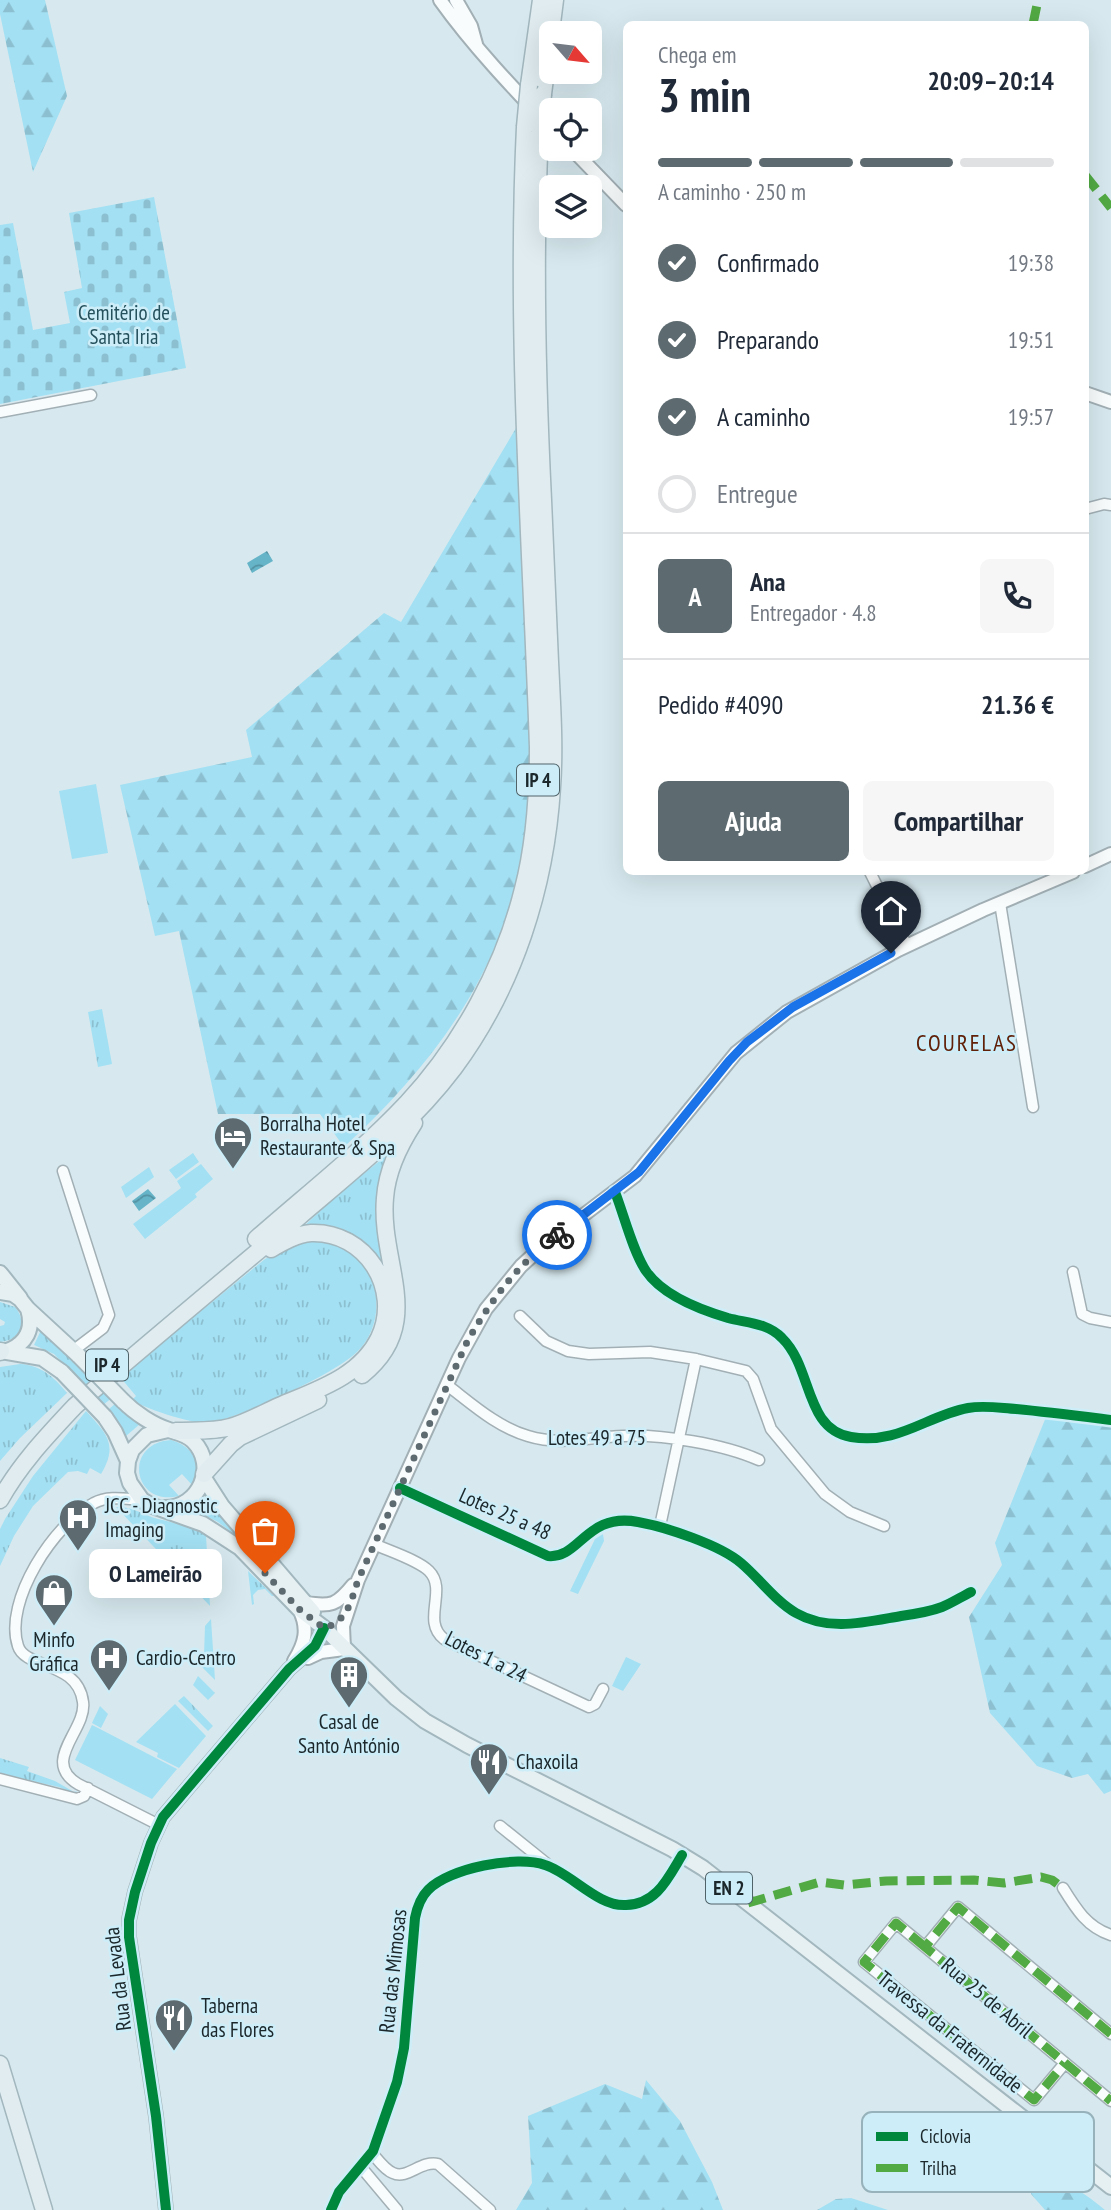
<!DOCTYPE html>
<html lang="pt">
<meta charset="utf-8">
<style>
:root{--surface:#fff;--page:#f6f6f7;--text:#1f2937;--muted:#747a83;--line:#e0e1e3;--accent:#5d6b70}
body{margin:0;font-family:"PT Sans Narrow",sans-serif;background:var(--page);color:var(--text);height:100vh;display:flex;flex-direction:column;font-size:26px;white-space:nowrap}
*{box-sizing:border-box;margin:0}
p{font-size:23px;color:var(--muted)}
.icon{flex:none;width:38px;height:38px;fill:none;stroke:currentColor;stroke-width:2;stroke-linecap:round;stroke-linejoin:round}
.map{position:relative;flex:1;overflow:hidden}
.drawer{position:absolute;left:623px;top:21px;width:466px;height:854px;display:flex;flex-direction:column;background:var(--surface);border-radius:10px;box-shadow:0 7px 28px #0002}
.drawer>*{flex:none}
.needle{width:46px;rotate:118deg}
.fabs{position:absolute;left:539px;top:21px;display:grid;gap:14px}
.fabs a{display:grid;place-items:center;width:63px;height:63px;border-radius:10px;background:var(--surface);box-shadow:0 7px 28px #0002;font-size:35px}
.pin{position:absolute;display:grid;place-items:center;width:60px;height:60px;color:#fff;margin:-72px -30px;border-radius:50% 50% 50% 0;rotate:-45deg;box-shadow:0 0 7px #0007}
.pin .icon{rotate:45deg}
.courier{position:absolute;display:grid;place-items:center;width:70px;height:70px;margin:-35px;border:5px solid #1a73e8;border-radius:50%;background:#fff;color:#222;box-shadow:0 2px 9px #0007}
.bubble{position:absolute;height:49px;border-radius:10px;background:var(--surface);box-shadow:0 7px 28px #0002;font-size:23px;font-weight:700;line-height:49px;text-align:center}
.overview em{font-style:normal;font-weight:700}
.overview div{display:flex;flex-direction:column-reverse}
.overview{display:flex;align-items:center;justify-content:space-between;height:119px;padding:0 35px}
h1{font-size:46px;font-weight:700;line-height:52px}
.bar{display:grid;grid-template-columns:repeat(4,1fr);gap:10px 7px;align-content:center;height:84px;padding:0 35px}
.bar i{height:9px;border-radius:5px;background:var(--line)}
.bar .active{background:var(--accent)}
.bar p{grid-column:span 4}
.line{display:flex;align-items:center;gap:18px;padding:0 35px;border-top:2px solid var(--line)}
.line div{flex:1}
.round{display:grid;place-items:center;flex:none;width:74px;height:74px;border-radius:10px;background:var(--page)}
ol{padding:0 35px;list-style:none}
li{display:flex;align-items:center;gap:21px;height:77px}
li p{margin-inline-start:auto}
li .icon{padding:7px;border-radius:50%;background:var(--accent);color:#fff;stroke-width:4}
li:last-child{color:var(--muted)}
li i{width:38px;height:38px;border:4px solid var(--line);border-radius:50%}
.button{display:flex;gap:14px;margin-top:auto;padding:14px 35px}
.button a{flex:1;height:80px;border-radius:10px;background:var(--accent);color:#fff;font-size:28px;font-weight:700;line-height:80px;text-align:center}
.button a+a{background:var(--page);color:var(--text)}
.map>svg:first-child{display:block}
.grass{fill:url(#grass-tufts)}
.forest{fill:url(#forest-firs)}
.cemetery{fill:url(#cemetery-stones)}
.green{fill:#a3e0f3}
.water{fill:url(#water-waves)}
.lines{fill:none;stroke-linecap:round;stroke-linejoin:round}
.minor-casing{stroke:#a2b0b5;stroke-width:13}
.tertiary-casing{stroke:#a2b0b5;stroke-width:16}
.secondary-casing{stroke:#a2b0b5;stroke-width:16}
.primary-casing{stroke:#a2b7be;stroke-width:18}
.trunk-casing{stroke:#a2b7be;stroke-width:19}
.minor{stroke:#f9fcfd;stroke-width:10}
.tertiary{stroke:#f9fcfd;stroke-width:12}
.secondary{stroke:#f9fcfd;stroke-width:12}
.primary{stroke:#e6f0f3;stroke-width:14}
.trunk{stroke:#e0ecf0;stroke-width:16}
.primary-bridge-casing{stroke:#a2b7be;stroke-width:18;stroke-linecap:butt}
.trunk-bridge-casing{stroke:#a2b7be;stroke-width:19;stroke-linecap:butt}
.primary-bridge{stroke:#e6f0f3;stroke-width:14}
.trunk-bridge{stroke:#e0ecf0;stroke-width:16}
.quiet{stroke:#52aa44;stroke-width:9;stroke-dasharray:18 9;stroke-linecap:butt}
.cycleway-casing{stroke:#cdeef9;stroke-width:15}
.cycleway{stroke:#00873e;stroke-width:10}
.done{stroke:#5d6b70;stroke-width:7;stroke-dasharray:0 12.6}
.route{stroke:#1a73e8;stroke-width:9}
.labels{text-anchor:middle;stroke-width:5;stroke-linejoin:round;paint-order:stroke}
.shield{fill:#cdeef9;stroke:#506369;stroke-width:2}
.shield-label{font-size:19px;font-weight:bold;fill:#1b272b}
.park-label{font-size:21px;fill:#25515d;stroke:#cdeef9}
.poi-label{font-size:21px;fill:#1b272b;stroke:#cdeef9;text-anchor:start}
.street-label{font-size:21px;fill:#1b272b;stroke:#cdeef9}
.neighbourhood-label{font-size:23px;letter-spacing:2px;fill:#612008;stroke:#cdeef9}
.key{fill:#cdeef9;stroke:#98b2bb;stroke-width:2}
.key-label{font-size:19px;fill:#1b272b}
</style>
<div class="map">
<svg width="1111" height="2210" viewBox="0 0 1111 2210">
<defs>
<pattern id="grass-tufts" width="24" height="20" patternUnits="userSpaceOnUse" patternTransform="scale(1.75)"><rect width="24" height="20" fill="#a3e0f3"/><path d="M3 7l-1-3M5 7V3M7 7l1-3M15 17l-1-3M17 17v-4M19 17l1-3" fill="none" stroke="#8cc0d0"/></pattern>
<pattern id="forest-firs" width="22" height="20" patternUnits="userSpaceOnUse" patternTransform="scale(1.75)"><rect width="22" height="20" fill="#a3e0f3"/><path d="M5 1l3.5 6h-7zM16 11l3.5 6h-7z" fill="#8cc0d0"/></pattern>
<pattern id="cemetery-stones" width="16" height="16" patternUnits="userSpaceOnUse" patternTransform="scale(1.75)"><rect width="16" height="16" fill="#a3e0f3"/><path d="M2 7V4a2 2 0 0 1 4 0v3zM10 15v-3a2 2 0 0 1 4 0v3z" fill="#8cc0d0"/></pattern>
<pattern id="water-waves" width="16" height="10" patternUnits="userSpaceOnUse" patternTransform="scale(1.75)"><rect width="16" height="10" fill="#66b4c8"/><path d="M0 5q4-4 8 0t8 0" fill="none" stroke="#5392a3"/></pattern>
</defs>
<rect width="100%" height="100%" fill="#d7e9ef"/>
<path class="grass" d="M102 1009 112 1064 98 1067 88 1012Z
M387 1155 379 1190 387 1270 378 1260 326 1227 304 1226 342 1191Z
M306 1242C313 1242 321 1241 328 1242 378 1253 392 1318 357 1352 336 1373 238 1419 208 1423 195 1425 143 1408 132 1400L136 1396 120 1377 265 1259 285 1248Z
M0 1302 15 1307C28 1322 20 1341 0 1342V1326L4 1325 5 1322 0 1319Z
M42 1328 113 1397 103 1405 54 1354 34 1345Z
M20 1364C41 1365 54 1377 67 1393L20 1438 0 1461V1367Z
M117 1402 140 1424 126 1436 121 1426 108 1410Z
M86 1411C106 1433 119 1444 101 1474L90 1468 87 1474 78 1471 68 1472 33 1506 14 1536 0 1566V1529L5 1519 33 1476Z
M211 1499 240 1537 239 1538 218 1522 199 1512Z
M116 1507C132 1506 143 1515 158 1519 175 1523 190 1527 206 1535L210 1606Z
M248 1571 274 1596H272L265 1589 258 1590 253 1595 254 1604 252 1605Z
M198 1676 215 1693 208 1700 193 1685Z
M184 1696 213 1726 208 1731 178 1701Z
M0 1758 29 1767 27 1771 55 1781 74 1792 77 1791 74 1794 59 1787 0 1774Z"/>
<path class="forest" d="M0 0H45L67 96 33 172 0 14Z
M519 423C522 493 525 564 528 634 532 734 538 836 501 932 468 1018 410 1086 344 1147L320 1114H218L179 931 155 936 120 785 252 757 246 730 384 613 401 622Z
M1046 1417 1111 1424V1791L1104 1794 1088 1774 1072 1778 1037 1766 990 1713 969 1617 1002 1565 995 1543Z
M646 2080 680 2121 712 2182 723 2210H516L532 2183 528 2116 605 2084 642 2099Z
M1043 2175C1068 2182 1086 2194 1105 2210H1045L1031 2194V2183L1036 2176Z
M851 2198 888 2210H817L836 2199Z"/>
<path class="cemetery" d="M154 197 186 368 0 404V225L13 223 33 330 70 323 64 292 82 288 69 213Z"/>
<path class="green" d="M96 784 108 853 72 859 59 791Z
M193 1153 199 1162 176 1179 169 1170Z
M201 1164 213 1179 195 1194 197 1197 145 1239 133 1224 181 1188 177 1181Z
M149 1167 154 1177 126 1198 121 1187Z
M171 1440C194 1447 202 1463 192 1485L182 1474 169 1485 179 1496C132 1507 123 1443 171 1440Z
M603 1534 604 1541 578 1594 570 1591 595 1539Z
M211 1619 215 1680 202 1667 204 1655 205 1626Z
M626 1657 641 1664 623 1691 612 1686Z
M175 1704 206 1736 179 1768 157 1757 158 1753 136 1742Z
M100 1706 108 1714 101 1728 92 1723Z
M92 1725 100 1729 177 1769 152 1799 75 1760Z"/>
<path class="water" d="M267 551 273 561 252 573 247 563Z
M148 1189 156 1198 139 1211 132 1201Z"/>
<g class="lines">
<g class="minor-casing">
<path id="minor" d="M0 412 91 395
M1085 509 1104 504 1111 505
M870 872 907 946
M1000 903 1033 1107
M63 1171 109 1315 103 1328 74 1350
M615 1192C624 1215 633 1252 646 1271 663 1296 701 1310 728 1318 747 1323 768 1323 782 1338 813 1368 804 1429 851 1437 898 1445 926 1416 968 1408 984 1405 1000 1408 1016 1409 1048 1412 1079 1416 1111 1420
M1073 1272 1082 1314 1090 1318 1111 1322
M520 1316 546 1341 568 1351 589 1354 650 1352 696 1359 746 1371 753 1379 771 1429 825 1494 850 1512 884 1526
M447 1385C472 1404 497 1427 528 1436 560 1446 590 1437 623 1436 662 1434 723 1444 759 1460
M400 1488 548 1556C580 1559 586 1512 638 1522 666 1527 720 1545 741 1563 760 1579 775 1601 796 1613 829 1632 866 1622 901 1616 915 1614 929 1612 942 1607 952 1603 961 1597 971 1592
M142 1500C126 1499 108 1495 94 1503 55 1523 3 1601 18 1646 25 1669 78 1661 83 1702 87 1730 40 1761 78 1784L159 1825
M660 1526 696 1359
M374 1544C389 1551 418 1560 429 1571 448 1590 421 1621 444 1639L589 1707 595 1704 603 1689
M0 1779 77 1799 84 1796 88 1788
M500 1826 546 1863
M1063 1888C1076 1909 1087 1927 1111 1935
M925 1947 896 1923 864 1962 1034 2100 1065 2063
M1111 2034 958 1907 925 1947 1111 2101
M372 2153C378 2160 385 2170 393 2173 407 2180 421 2160 438 2164L490 2210
M361 2167 397 2210
M331 2210 339 2192 373 2151 397 2082 404 2048 415 1918C417 1908 420 1898 428 1890 449 1868 517 1855 545 1865 571 1873 598 1907 626 1905 657 1904 668 1878 682 1855"/>
</g>
<g class="tertiary-casing">
<path id="tertiary" d="M440 0C473 46 512 87 551 128
M456 0 471 26 476 44
M572 149 626 205
M1085 393 1111 402
M308 1658 321 1652 344 1649
M294 1661C305 1643 309 1629 299 1609
M166 2210 156 2116 129 1937V1920L135 1892 151 1843 163 1817 289 1669 315 1646 324 1628"/>
</g>
<g class="secondary-casing">
<path id="secondary" d="M1085 866 1111 854
M306 1603C331 1607 337 1605 353 1585
M344 1649 343 1626 358 1580 459 1358 486 1309 521 1266 544 1245 635 1176 736 1053 787 1012 898 950 983 910 1073 872"/>
</g>
<g class="primary-casing">
<path id="primary" d="M0 1273 20 1298
M0 1292 13 1294 20 1299 28 1309 79 1356
M0 1351 42 1358 62 1372
M7 1351C26 1344 34 1329 28 1309
M123 1401C135 1413 153 1425 169 1430 178 1433 186 1434 193 1441 218 1466 199 1508 165 1508
M105 1417 115 1432 128 1461
M168 1430 147 1435 132 1450 128 1461 127 1473 130 1483 142 1500 150 1505 203 1524 240 1548 299 1609 324 1628 396 1698 425 1721 467 1745 672 1849 703 1868 1111 2187
M204 1478 222 1506 313 1612"/>
</g>
<g class="trunk-casing">
<path id="trunk" d="M529 85 541 0
M543 94 555 0
M256 1239C307 1194 361 1152 407 1103 461 1045 504 967 523 889 535 843 538 794 538 747 531 540 515 334 525 127
M0 1352 1 1351
M362 1375C427 1323 379 1264 385 1198 387 1170 399 1146 414 1123
M176 1431C193 1430 213 1432 230 1427 246 1423 263 1413 279 1406 316 1390 360 1377 379 1338 402 1289 366 1231 311 1233 297 1234 283 1242 271 1249
M204 1474 231 1444 240 1437 318 1400
M0 1500C20 1464 47 1436 75 1406 149 1342 225 1279 300 1216 354 1170 411 1125 454 1068 514 987 546 887 552 787 555 746 552 704 550 662 548 608 545 554 543 500 537 378 534 254 540 132
M0 2064 44 2210"/>
</g>
<use href="#minor" class="minor"/>
<use href="#tertiary" class="tertiary"/>
<use href="#secondary" class="secondary"/>
<use href="#primary" class="primary"/>
<use href="#trunk" class="trunk"/>
<g class="primary-bridge-casing">
<path id="primary-bridge" d="M79 1356 123 1401
M62 1372 105 1417"/>
</g>
<g class="trunk-bridge-casing">
<path id="trunk-bridge" d="M525 127 529 85
M540 132 543 94"/>
</g>
<use href="#primary-bridge" class="primary-bridge"/>
<use href="#trunk-bridge" class="trunk-bridge"/>
<path class="quiet" d="M1033 24 1038 0
M1085 175 1111 208
M748 1903 820 1882 844 1885 886 1881 974 1880 1004 1883 1041 1877 1052 1880 1063 1888
M925 1947 896 1923 864 1962 1034 2100 1065 2063
M1111 2034 958 1907 925 1947 1111 2101"/>
<g class="cycleway-casing">
<path id="cycleway" d="M615 1192C624 1215 633 1252 646 1271 663 1296 701 1310 728 1318 747 1323 768 1323 782 1338 813 1368 804 1429 851 1437 898 1445 926 1416 968 1408 984 1405 1000 1408 1016 1409 1048 1412 1079 1416 1111 1420
M400 1488 548 1556C580 1559 586 1512 638 1522 666 1527 720 1545 741 1563 760 1579 775 1601 796 1613 829 1632 866 1622 901 1616 915 1614 929 1612 942 1607 952 1603 961 1597 971 1592
M166 2210 156 2116 129 1937V1920L135 1892 151 1843 163 1817 289 1669 315 1646 324 1628
M331 2210 339 2192 373 2151 397 2082 404 2048 415 1918C417 1908 420 1898 428 1890 449 1868 517 1855 545 1865 571 1873 598 1907 626 1905 657 1904 668 1878 682 1855"/>
</g>
<use href="#cycleway" class="cycleway"/>
</g>
<g class="lines">
<path class="done" d="M265 1573 299 1609 324 1628C348 1621 351 1601 358 1580L468 1340C492 1299 518 1264 557 1235"/>
<path class="route" d="M557 1235 639 1172 729 1061 747 1042 793 1007 891 953"/>
</g>
<defs>
<g id="hotel-pin" transform="scale(2.0125)"><path d="M0 17L-7.5 6A9.5 9.5 0 1 1 7.5 6Z" fill="#5d6b70" stroke="#cdeef9"/><path d="M-6-4.5h1.5V1H6V5H4.5V3h-9V5H-6ZM-4 0a1.8 1.8 0 1 1 3.6 0ZM.5 0V-2.5h3Q6-2.5 6 0Z" fill="#fff"/></g>
<g id="hospital-pin" transform="scale(2.0125)"><path d="M0 17L-7.5 6A9.5 9.5 0 1 1 7.5 6Z" fill="#5d6b70" stroke="#cdeef9"/><path d="M-5-5h3v3.5h4V-5h3V5h-3V1.5h-4V5h-3Z" fill="#fff"/></g>
<g id="shop-pin" transform="scale(2.0125)"><path d="M0 17L-7.5 6A9.5 9.5 0 1 1 7.5 6Z" fill="#5d6b70" stroke="#cdeef9"/><path d="M-5-2.5h2.3a2.7 3.5 0 0 1 5.4 0H5L5.5 6h-11ZM-1.5-2.5h3a1.5 2.3 0 0 0-3 0Z" fill="#fff"/></g>
<g id="building-pin" transform="scale(2.0125)"><path d="M0 17L-7.5 6A9.5 9.5 0 1 1 7.5 6Z" fill="#5d6b70" stroke="#cdeef9"/><path d="M-4-6H4V6H1V3H-1V6H-4ZM-2.5-4.3h1.7v1.8h-1.7ZM.8-4.3h1.7v1.8H.8ZM-2.5-1h1.7V.8h-1.7ZM.8-1h1.7V.8H.8Z" fill="#fff"/></g>
<g id="restaurant-pin" transform="scale(2.0125)"><path d="M0 17L-7.5 6A9.5 9.5 0 1 1 7.5 6Z" fill="#5d6b70" stroke="#cdeef9"/><path d="M-5-6h1v4h1v-4h1v4h1v-4h1v5L-1.5 .5V6h-2V.5L-5-1ZM5-6V6H3V1.5H1.5Q1.5-4 5-6Z" fill="#fff"/></g>
</defs>
<g fill-rule="evenodd">
<use href="#hotel-pin" x="233" y="1136"/>
<use href="#hospital-pin" x="78" y="1518"/>
<use href="#shop-pin" x="54" y="1593"/>
<use href="#hospital-pin" x="109" y="1658"/>
<use href="#building-pin" x="349" y="1675"/>
<use href="#restaurant-pin" x="489" y="1762"/>
<use href="#restaurant-pin" x="174" y="2018"/>
</g>
<g class="labels">
<g class="shield">
<rect x="517" y="764.5" width="42" height="31" rx="5"/>
<rect x="86" y="1349.5" width="42" height="31" rx="5"/>
<rect x="706" y="1872.5" width="46" height="31" rx="5"/>
</g>
<g class="shield-label">
<text x="538" y="787">IP 4</text>
<text x="107" y="1372">IP 4</text>
<text x="729" y="1895">EN 2</text>
</g>
<g class="park-label">
<text x="124" y="320">Cemitério de<tspan x="124" dy="24">Santa Iria</tspan></text>
</g>
<g class="poi-label">
<text x="260" y="1131">Borralha Hotel<tspan x="260" dy="24">Restaurante &amp; Spa</tspan></text>
<text x="105" y="1513">JCC - Diagnostic<tspan x="105" dy="24">Imaging</tspan></text>
<text x="54" y="1647" text-anchor="middle">Minfo<tspan x="54" dy="24">Gráfica</tspan></text>
<text x="136" y="1665">Cardio-Centro</text>
<text x="349" y="1729" text-anchor="middle">Casal de<tspan x="349" dy="24">Santo António</tspan></text>
<text x="516" y="1769">Chaxoila</text>
<text x="201" y="2013">Taberna<tspan x="201" dy="24">das Flores</tspan></text>
</g>
<g class="street-label">
<text x="597" y="1445">Lotes 49 a 75</text>
<text transform="translate(505 1514) rotate(24)" y="7">Lotes 25 a 48</text>
<text transform="translate(486 1657) rotate(27)" y="7">Lotes 1 a 24</text>
<text transform="translate(393 1971) rotate(-84)" y="7">Rua das Mimosas</text>
<text transform="translate(118 1979) rotate(-97)" y="7">Rua da Levada</text>
<text transform="translate(987 1998) rotate(40)" y="7">Rua 25 de Abril</text>
<text transform="translate(950 2032) rotate(39)" y="7">Travessa da Fraternidade</text>
</g>
<g class="neighbourhood-label">
<text x="967" y="1051">COURELAS</text>
</g>
</g>
<rect x="862" y="2112" width="232" height="80" rx="10" class="key"/>
<rect x="876" y="2132" width="32" height="9" fill="#00873e"/>
<rect x="876" y="2164" width="32" height="8" fill="#52aa44"/>
<g class="key-label">
<text x="920" y="2143">Ciclovia</text>
<text x="920" y="2175">Trilha</text>
</g>
</svg>
<div class="fabs">
<a><svg class="needle" viewBox="-14 -14 28 28"><path d="M0-13l5 13h-10z" fill="#e53935"/><path d="M0 13l5-13h-10z" fill="#747a83"/></svg></a>
<a><svg class="icon" aria-label="locate" viewBox="0 0 24 24"><circle cx="12" cy="12" r="6"/><path d="M12 2v4M12 18v4M2 12h4M18 12h4"/></svg></a>
<a><svg class="icon" aria-label="layers" viewBox="0 0 24 24"><path d="M12 4l9 5-9 5-9-5zM3 14l9 5 9-5"/></svg></a>
</div>
<div class="pin" style="left:265px;top:1573px;background:#ea580c"><svg class="icon" aria-label="bag" viewBox="0 0 24 24"><path d="M5 8h14l-1 12H6zM9 8a3 3 0 0 1 6 0"/></svg></div>
<div class="pin" style="left:891px;top:953px;background:#1f2937"><svg class="icon" aria-label="home" viewBox="0 0 24 24"><path d="M3 11l9-7 9 7M6 9v11h12V9"/></svg></div>
<div class="courier" style="left:557px;top:1235px"><svg class="icon" aria-label="bike" viewBox="0 0 24 24"><circle cx="6" cy="16" r="4"/><circle cx="18" cy="16" r="4"/><path d="M6 16l4-8h5l3 8M10 8l3 8H6M13 5h3"/></svg></div>
<div class="bubble" style="left:89px;top:1549px;width:133px">O Lameirão</div>
<section class="drawer">
<div class="overview"><div><h1>3 min</h1><p>Chega em</p></div><em>20:09–20:14</em></div>
<div class="bar"><i class="active"></i><i class="active"></i><i class="active"></i><i></i><p>A caminho · 250 m</p></div>
<ol>
<li><svg class="icon" aria-label="check" viewBox="0 0 24 24"><path d="M5 12l5 5 9-10"/></svg>Confirmado<p>19:38</p></li>
<li><svg class="icon" aria-label="check" viewBox="0 0 24 24"><path d="M5 12l5 5 9-10"/></svg>Preparando<p>19:51</p></li>
<li><svg class="icon" aria-label="check" viewBox="0 0 24 24"><path d="M5 12l5 5 9-10"/></svg>A caminho<p>19:57</p></li>
<li><i></i>Entregue</li>
</ol>
<div class="line" style="height:126px"><b class="round" style="background:var(--accent);color:#fff">A</b><div><b>Ana</b><p>Entregador · 4.8</p></div><a class="round"><svg class="icon" aria-label="phone" viewBox="0 0 24 24"><path d="M5 4h4l2 5-3 2q2 4 5 5l2-3 5 2v4C11 20 4 13 5 4z"/></svg></a></div>
<div class="line" style="height:91px"><div>Pedido #4090</div><b>21.36 €</b></div>
<div class="button"><a>Ajuda</a><a>Compartilhar</a></div>
</section>
</div>
